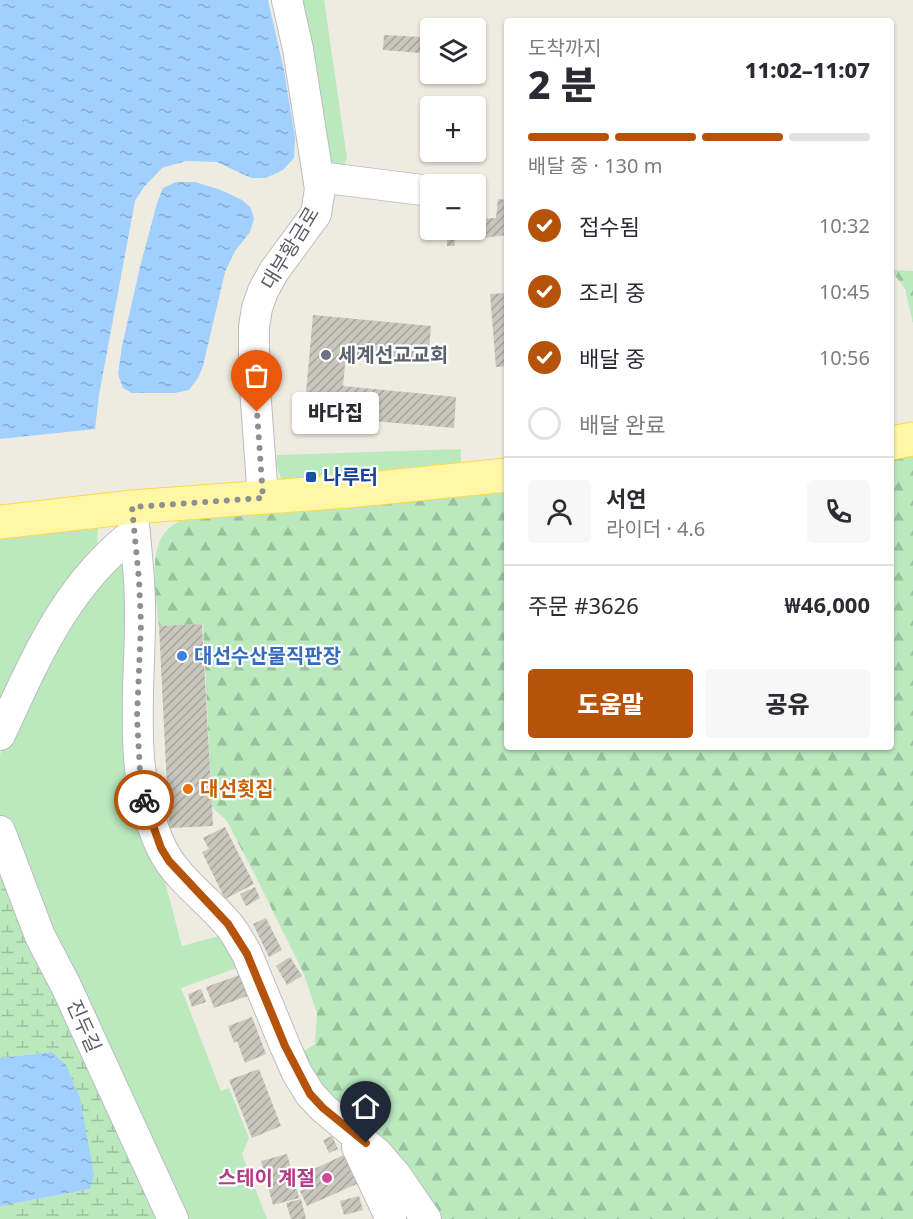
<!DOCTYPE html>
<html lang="ko">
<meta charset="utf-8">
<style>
:root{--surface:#fff;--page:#f7f7f7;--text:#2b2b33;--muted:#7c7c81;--line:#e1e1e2;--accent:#b45309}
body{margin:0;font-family:"Noto Sans","Noto Sans KR",sans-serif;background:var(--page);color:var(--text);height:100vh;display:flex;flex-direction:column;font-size:22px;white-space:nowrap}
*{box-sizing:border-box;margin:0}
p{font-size:20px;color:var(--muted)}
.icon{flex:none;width:33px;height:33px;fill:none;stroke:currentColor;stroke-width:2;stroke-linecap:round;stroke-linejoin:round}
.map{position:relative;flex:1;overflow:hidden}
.details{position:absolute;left:504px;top:18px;width:390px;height:732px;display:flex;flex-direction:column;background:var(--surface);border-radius:6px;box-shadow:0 2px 4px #0004}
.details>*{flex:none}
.buttons{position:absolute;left:420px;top:18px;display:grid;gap:12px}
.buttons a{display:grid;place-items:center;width:66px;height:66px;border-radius:6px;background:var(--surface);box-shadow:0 2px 4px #0004;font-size:30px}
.pin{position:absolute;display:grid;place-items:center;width:51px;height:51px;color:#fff;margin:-62px -26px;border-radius:50% 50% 50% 0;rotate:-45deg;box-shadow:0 0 6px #0007}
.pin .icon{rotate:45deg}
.courier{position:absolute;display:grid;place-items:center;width:60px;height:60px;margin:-30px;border:4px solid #b45309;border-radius:50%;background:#fff;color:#222;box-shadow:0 2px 8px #0007}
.bubble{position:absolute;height:42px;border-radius:6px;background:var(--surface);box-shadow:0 2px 4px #0004;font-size:20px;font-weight:800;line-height:42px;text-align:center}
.headline em{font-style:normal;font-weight:800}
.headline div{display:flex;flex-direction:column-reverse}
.headline{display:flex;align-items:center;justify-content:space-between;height:102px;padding:0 24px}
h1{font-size:39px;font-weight:800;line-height:45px}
.bar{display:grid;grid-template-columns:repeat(4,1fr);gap:9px 6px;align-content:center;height:72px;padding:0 24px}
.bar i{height:8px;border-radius:4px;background:var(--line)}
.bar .on{background:var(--accent)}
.bar p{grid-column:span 4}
.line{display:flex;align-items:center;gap:15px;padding:0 24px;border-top:2px solid var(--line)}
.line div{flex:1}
.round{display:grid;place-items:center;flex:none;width:63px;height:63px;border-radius:6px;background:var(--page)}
ol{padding:0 24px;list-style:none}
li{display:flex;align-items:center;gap:18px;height:66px}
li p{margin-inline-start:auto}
li .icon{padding:6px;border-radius:50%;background:var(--accent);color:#fff;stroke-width:4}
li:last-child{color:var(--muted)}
li i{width:33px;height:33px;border:3px solid var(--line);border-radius:50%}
.action{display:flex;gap:12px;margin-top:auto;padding:12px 24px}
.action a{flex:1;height:69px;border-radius:6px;background:var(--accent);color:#fff;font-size:24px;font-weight:800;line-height:69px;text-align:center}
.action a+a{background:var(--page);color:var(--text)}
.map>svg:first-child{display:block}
.grass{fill:#bbe9be}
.forest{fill:url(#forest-firs)}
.wetland{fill:url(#wetland-marsh)}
.water{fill:url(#water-ripples)}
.building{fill:url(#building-hatch)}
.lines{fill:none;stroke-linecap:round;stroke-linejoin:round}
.minor-casing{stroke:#babcc2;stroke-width:32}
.major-casing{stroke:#fed74b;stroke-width:35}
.minor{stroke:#fff;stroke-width:30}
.major{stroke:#fff6a6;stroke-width:33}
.done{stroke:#8e9090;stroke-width:6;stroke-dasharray:0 10.8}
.route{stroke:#b45309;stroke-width:8}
.worship-dot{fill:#6b7280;stroke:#fff;stroke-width:2}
.transit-dot{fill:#1a4fb4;stroke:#fff;stroke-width:2}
.shop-dot{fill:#3f7fe0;stroke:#fff;stroke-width:2}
.food-dot{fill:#e8710a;stroke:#fff;stroke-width:2}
.hotel-dot{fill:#d1479c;stroke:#fff;stroke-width:2}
.labels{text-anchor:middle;stroke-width:4.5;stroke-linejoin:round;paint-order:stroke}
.street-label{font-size:20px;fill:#5a5e64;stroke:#fff}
.worship-label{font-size:20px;font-weight:bold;fill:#5b616d;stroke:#fff;text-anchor:start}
.transit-label{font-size:20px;font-weight:bold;fill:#164399;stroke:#fff;text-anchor:start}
.shop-label{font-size:20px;font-weight:bold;fill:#366cbe;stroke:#fff;text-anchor:start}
.food-label{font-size:20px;font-weight:bold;fill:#c56008;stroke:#fff;text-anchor:start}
.hotel-label{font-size:20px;font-weight:bold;fill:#b23c85;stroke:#fff;text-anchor:end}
</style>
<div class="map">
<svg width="913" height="1219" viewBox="0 0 913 1219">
<defs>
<pattern id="forest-firs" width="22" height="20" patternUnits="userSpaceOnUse" patternTransform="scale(1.5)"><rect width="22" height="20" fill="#bbe9be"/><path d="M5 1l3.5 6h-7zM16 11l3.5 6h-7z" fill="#9bc09e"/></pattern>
<pattern id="wetland-marsh" width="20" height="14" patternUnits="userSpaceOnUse" patternTransform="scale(1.5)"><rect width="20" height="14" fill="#bbe9be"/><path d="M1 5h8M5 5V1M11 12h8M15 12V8" fill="none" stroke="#9bc09e"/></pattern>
<pattern id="water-ripples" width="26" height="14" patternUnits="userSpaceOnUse" patternTransform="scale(1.5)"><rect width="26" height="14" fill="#a1d0ff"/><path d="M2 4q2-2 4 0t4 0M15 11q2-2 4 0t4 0" fill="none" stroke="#86acd2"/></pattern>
<pattern id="building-hatch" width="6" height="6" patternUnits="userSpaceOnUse" patternTransform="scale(1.5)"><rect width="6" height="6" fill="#c9c6be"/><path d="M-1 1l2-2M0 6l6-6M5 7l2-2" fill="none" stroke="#a6a49e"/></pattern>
</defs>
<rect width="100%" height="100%" fill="#eeece1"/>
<path class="grass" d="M291 0H324L347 158 344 165 328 170Z
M461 449V468L294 484 281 478 276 466 277 455Z
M98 521 97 554 0 722V532Z
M125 558 161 867 182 946 226 934 245 965 181 988 221 1091 229 1088 249 1138 242 1154 267 1219H178L0 817V755L4 741 62 625Z"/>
<path class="forest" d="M891 270 913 271V323L905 289Z
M913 450V1219H432L366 1137 296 1056 315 1044 317 1013 303 972 258 881 227 821 212 807 203 624 159 626C156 600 148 551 166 531 174 523 185 518 194 513L507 487V747H891V455Z"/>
<path class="wetland" d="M0 848 168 1219H0V1206L90 1189 52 1052 0 1058Z"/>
<path class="water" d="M0 0H268L284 70 295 138 294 158 283 170 266 178H251L217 162 186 161 162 168 144 187 135 201 99 395 95 429 0 439Z
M176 182H195L221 190 242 200 251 208 254 219 250 232 235 251 225 272 203 366 198 378 189 390 175 393H132L123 388 118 374 122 346 140 267 157 203 163 188Z
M52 1052 66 1065 80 1098 94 1175 90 1189 0 1206V1058Z"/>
<path class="building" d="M384 35 422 37 421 53 383 50Z
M498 199 507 200V235L474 239 473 232 478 230 477 219 496 218Z
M447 234H454L455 246H447Z
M507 293V366L496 367 490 294Z
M313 315 431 326 428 362 346 354 343 386 456 397 454 428 304 415Z
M202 624 213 826 169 828 159 626Z
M225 827 254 884 225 899 202 852 209 849 203 838Z
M255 887 260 898 246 906 240 894Z
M266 918 282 950 269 957 253 924Z
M290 957 302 976 287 985 276 966Z
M242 974 250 995 214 1008 206 987Z
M201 989 206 1002 192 1007 188 994Z
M252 1017 266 1054 245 1063 237 1041 234 1043 228 1026Z
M259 1069 281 1126 252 1138 229 1080Z
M332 1136 338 1149 329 1153 323 1140Z
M287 1154 299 1198 273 1205 261 1161Z
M346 1154 359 1183 307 1206 300 1191 306 1189 299 1176Z
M359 1196 363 1210 344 1215 340 1201Z
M301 1199 306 1219H291L286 1203Z"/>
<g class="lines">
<g class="minor-casing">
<path id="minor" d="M319 177 430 191
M263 498 254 374V327L257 308 263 291 274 271 316 214 320 189 298 49 287 0
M132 507C136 546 141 585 140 625 139 700 128 778 162 849 177 879 207 899 228 924 236 933 241 944 247 954L285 1046 297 1073 310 1094 323 1108 377 1153 396 1175 426 1219
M0 735C36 658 65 586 135 532
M0 831 40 936 66 986 173 1219
M357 1147 391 1219"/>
</g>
<g class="major-casing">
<path id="major" d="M891 443 913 439
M0 522 132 507 348 491 507 475"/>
</g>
<use href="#minor" class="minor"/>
<use href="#major" class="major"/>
</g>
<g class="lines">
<path class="done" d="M144 800 140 772 137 717 141 624 139 580 132 507 263 498 257 412"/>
<path class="route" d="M144 800 161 848 169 861 228 924 247 954 285 1046 310 1094 323 1108 366 1143"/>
</g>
<circle class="worship-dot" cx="326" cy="355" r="6"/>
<rect class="transit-dot" x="305" y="471" width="12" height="12" rx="3"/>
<circle class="shop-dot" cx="182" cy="656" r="6"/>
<circle class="food-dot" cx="188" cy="789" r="6"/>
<circle class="hotel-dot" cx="327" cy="1178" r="6"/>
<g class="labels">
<g class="street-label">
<text transform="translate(290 248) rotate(-59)" y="7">대부황금로</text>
<text transform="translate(84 1026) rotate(66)" y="7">진두길</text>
</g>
<g class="worship-label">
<text x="338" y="362">세계선교교회</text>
</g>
<g class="transit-label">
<text x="323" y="484">나루터</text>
</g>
<g class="shop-label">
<text x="194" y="663">대선수산물직판장</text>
</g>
<g class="food-label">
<text x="200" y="796">대선횟집</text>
</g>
<g class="hotel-label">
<text x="315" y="1185">스테이 계절</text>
</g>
</g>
</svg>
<div class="buttons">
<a><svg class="icon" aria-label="layers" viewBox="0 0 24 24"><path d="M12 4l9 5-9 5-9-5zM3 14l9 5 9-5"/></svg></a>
<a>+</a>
<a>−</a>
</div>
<div class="pin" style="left:257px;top:412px;background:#ea580c"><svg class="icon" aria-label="bag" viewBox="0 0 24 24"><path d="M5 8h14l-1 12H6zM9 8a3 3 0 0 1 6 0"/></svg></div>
<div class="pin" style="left:366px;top:1143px;background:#1f2937"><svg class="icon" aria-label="home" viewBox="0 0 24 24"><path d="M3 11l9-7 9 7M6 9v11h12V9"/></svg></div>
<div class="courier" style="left:144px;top:800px"><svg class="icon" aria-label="bike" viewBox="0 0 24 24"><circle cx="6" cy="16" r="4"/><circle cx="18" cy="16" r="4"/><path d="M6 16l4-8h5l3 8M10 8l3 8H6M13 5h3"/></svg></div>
<div class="bubble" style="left:292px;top:392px;width:87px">바다집</div>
<section class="details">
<div class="headline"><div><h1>2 분</h1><p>도착까지</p></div><em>11:02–11:07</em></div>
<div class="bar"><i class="on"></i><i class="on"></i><i class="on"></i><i></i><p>배달 중 · 130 m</p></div>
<ol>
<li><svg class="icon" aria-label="check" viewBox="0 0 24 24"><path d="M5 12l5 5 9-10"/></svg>접수됨<p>10:32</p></li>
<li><svg class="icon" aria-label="check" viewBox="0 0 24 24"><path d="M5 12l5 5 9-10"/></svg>조리 중<p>10:45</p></li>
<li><svg class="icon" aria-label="check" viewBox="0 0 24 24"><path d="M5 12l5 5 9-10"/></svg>배달 중<p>10:56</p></li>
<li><i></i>배달 완료</li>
</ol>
<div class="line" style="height:108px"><a class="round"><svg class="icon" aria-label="person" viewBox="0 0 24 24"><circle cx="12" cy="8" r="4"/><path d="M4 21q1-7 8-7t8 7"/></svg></a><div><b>서연</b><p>라이더 · 4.6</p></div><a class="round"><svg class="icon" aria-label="phone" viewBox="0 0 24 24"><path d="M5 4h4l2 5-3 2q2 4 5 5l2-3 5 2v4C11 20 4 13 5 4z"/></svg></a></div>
<div class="line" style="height:78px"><div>주문 #3626</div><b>₩46,000</b></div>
<div class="action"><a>도움말</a><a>공유</a></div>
</section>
</div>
